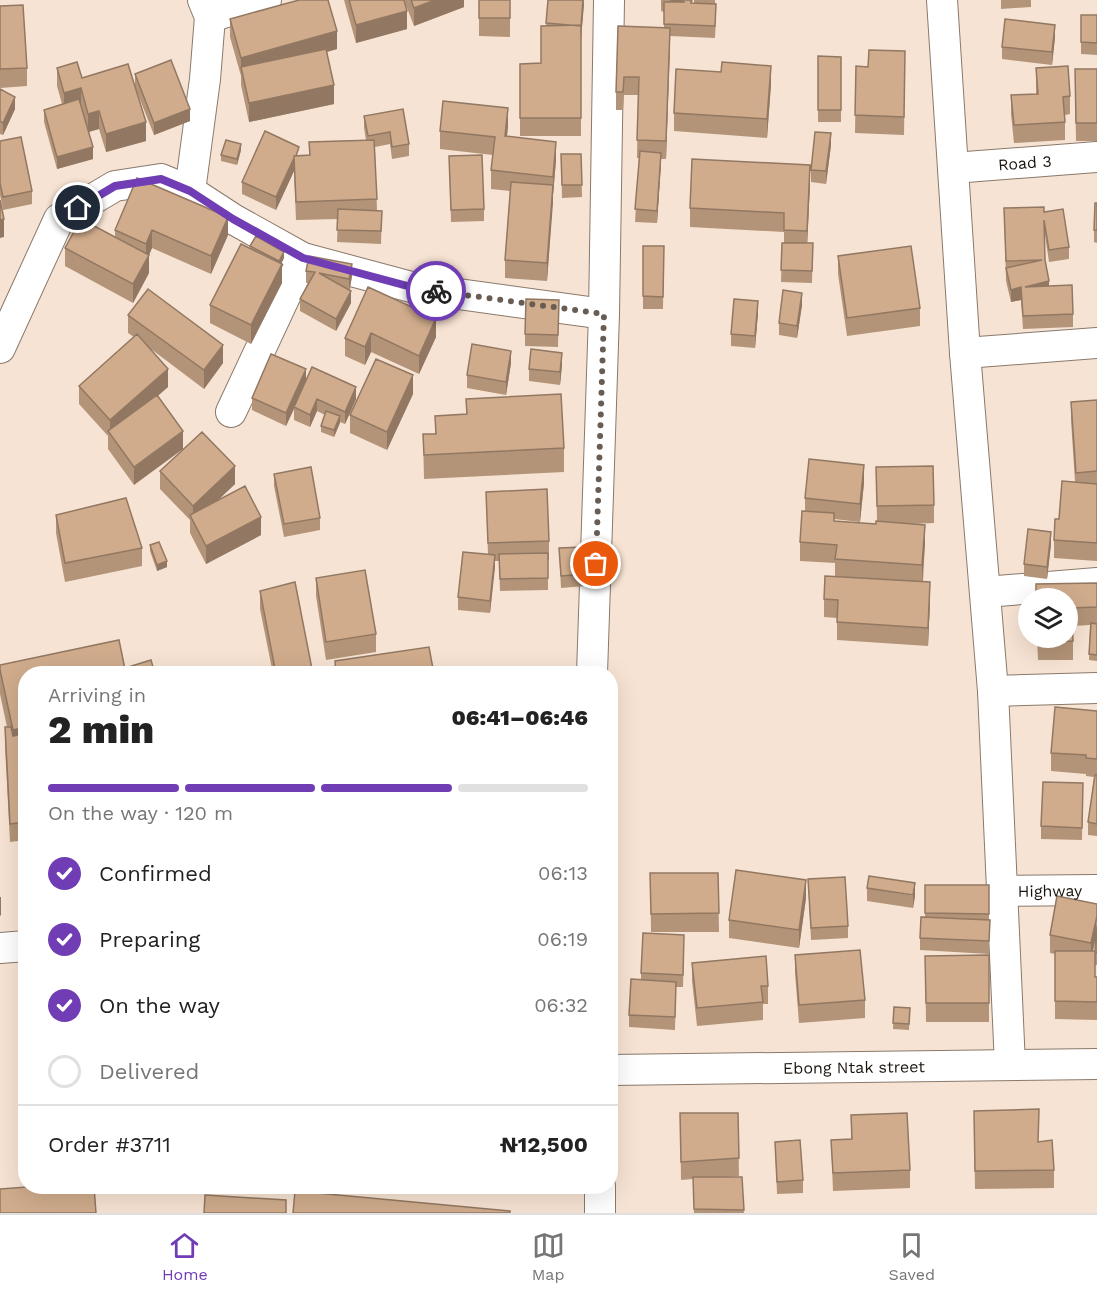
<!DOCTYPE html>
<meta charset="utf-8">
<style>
:root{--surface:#fff;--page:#f2f2f2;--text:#222;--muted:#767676;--line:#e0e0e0;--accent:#703db4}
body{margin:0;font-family:"Work Sans",sans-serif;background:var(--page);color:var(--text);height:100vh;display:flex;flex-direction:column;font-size:22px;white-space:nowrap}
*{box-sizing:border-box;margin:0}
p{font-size:20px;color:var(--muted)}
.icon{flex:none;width:33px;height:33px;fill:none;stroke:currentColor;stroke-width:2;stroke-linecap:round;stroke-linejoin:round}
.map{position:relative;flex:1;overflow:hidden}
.sheet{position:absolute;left:18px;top:666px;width:600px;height:528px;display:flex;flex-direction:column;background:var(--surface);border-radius:24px;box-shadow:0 6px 24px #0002}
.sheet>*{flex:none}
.tools{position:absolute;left:1018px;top:588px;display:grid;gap:12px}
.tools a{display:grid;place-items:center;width:60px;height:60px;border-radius:50%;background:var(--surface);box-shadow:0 6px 24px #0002;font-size:30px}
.pin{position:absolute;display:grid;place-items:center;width:51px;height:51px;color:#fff;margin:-26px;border:3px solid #fff;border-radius:50%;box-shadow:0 2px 6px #0007}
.courier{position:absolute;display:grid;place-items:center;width:60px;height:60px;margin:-30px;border:4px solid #703db4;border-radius:50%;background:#fff;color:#222;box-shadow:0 2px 8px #0007}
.summary em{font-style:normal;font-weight:800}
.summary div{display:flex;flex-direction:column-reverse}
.summary{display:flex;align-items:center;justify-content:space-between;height:102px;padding:0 30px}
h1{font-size:39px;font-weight:800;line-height:45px}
.bar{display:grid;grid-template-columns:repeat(4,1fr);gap:9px 6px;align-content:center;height:72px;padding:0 30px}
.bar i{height:8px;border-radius:4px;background:var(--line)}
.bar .on{background:var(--accent)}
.bar p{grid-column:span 4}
.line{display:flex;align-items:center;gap:15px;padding:0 30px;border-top:2px solid var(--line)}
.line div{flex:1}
ol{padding:0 30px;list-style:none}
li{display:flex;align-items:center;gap:18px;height:66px}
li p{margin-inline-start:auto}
li .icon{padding:6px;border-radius:50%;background:var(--accent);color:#fff;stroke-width:4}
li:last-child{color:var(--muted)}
li i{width:33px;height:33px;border:3px solid var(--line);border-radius:50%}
.dock{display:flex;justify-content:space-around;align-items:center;height:84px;border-top:2px solid var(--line);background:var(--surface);font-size:16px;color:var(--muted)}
.dock a{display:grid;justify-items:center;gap:3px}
.dock .on{color:var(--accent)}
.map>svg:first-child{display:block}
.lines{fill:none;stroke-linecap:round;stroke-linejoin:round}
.minor-casing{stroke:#8a796a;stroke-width:32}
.minor{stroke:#fff;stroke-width:30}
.wall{fill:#b39478;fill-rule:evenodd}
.shaded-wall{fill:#927862}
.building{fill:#d0ac8c;stroke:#927862;stroke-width:1.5}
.done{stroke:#685c53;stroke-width:6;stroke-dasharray:0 10.8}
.route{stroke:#703db4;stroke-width:8}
.labels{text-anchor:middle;stroke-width:6;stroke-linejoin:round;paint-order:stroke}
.street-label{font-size:16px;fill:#1b140e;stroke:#fff}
</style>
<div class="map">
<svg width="1097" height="1213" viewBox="0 0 1097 1213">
<rect width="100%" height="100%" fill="#f7e3d3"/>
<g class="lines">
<g class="minor-casing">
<g id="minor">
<path d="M942 0 965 353 993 691 1010 1065"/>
<path d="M210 17 266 0"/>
<path id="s1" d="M953 168 1097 157"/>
<path d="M190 191 205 79 210 17 203 0"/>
<path d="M0 348 59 219 115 186 161 179 190 191 233 219 303 258 415 288 604 314"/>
<path d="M965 353 1097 343"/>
<path d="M231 412 303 258"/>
<path d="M985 592 1097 583"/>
<path d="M592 674 604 314 609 0"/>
<path d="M993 691 1097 688"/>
<path id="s2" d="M1002 891 1097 890"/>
<path d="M0 948 26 946"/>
<path id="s3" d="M610 1070 1097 1064"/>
<path d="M600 1186V1213"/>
</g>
</g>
<use href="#minor" class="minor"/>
</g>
<path class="wall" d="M344 0H404L407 29 356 43Z
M404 0H464V7L414 26Z
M479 0H510V37L479 36Z
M548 0H584L581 38V136H520V64L541 63 546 26Z
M661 0H693L692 3H694V0H715L716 17 715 38 670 36 666 159H661L657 223 635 222 639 158H637L638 95H624L623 110H616V92L618 26 664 28V12L661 11Z
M1001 0H1031V7L1001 9Z
M0 6 27 68V86L0 88Z
M1081 15H1097V55L1081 54Z
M230 19 337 49 327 52 334 104 249 122 241 85V76L230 37Z
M1055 37 1052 65 1002 59V47Z
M818 56 841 57V122H818Z
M856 66 905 69 904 135 855 133Z
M57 68 82 78 135 86V74L190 121 154 135 135 87 146 141 106 152 99 129 89 132 93 159 57 169 44 122V110L62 104 57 86Z
M1036 68 1070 96V114L1065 115V140L1014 143 1011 114V95L1036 94Z
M1097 69V141H1076L1075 87Z
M771 84 767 138 674 131V113Z
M0 89 15 109 3 135 0 134Z
M364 116 409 144V156L392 159 390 144 375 147 377 211H382L381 244 337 242 338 219 296 220 294 171 276 210 242 194V182L309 155V142L366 140 364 128Z
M508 126 507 136 556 160 553 195 547 281 505 278V260L510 191 491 189V170L493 155 440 149V131Z
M0 141 32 191V204L3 210 0 195Z
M831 145 826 184 811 182V170Z
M241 150 237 165 221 161V155Z
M561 154H581L582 197 562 198Z
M449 156 484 209V221L451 222Z
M137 178 228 235 211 274 152 248 149 255V273L133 303 65 266V248L115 237V230Z
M810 183 807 243H813L812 283 781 282 782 243H784V232L690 227V208Z
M1097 203V243L1094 242V230Z
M1004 208 1044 212 1069 247V259L1049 262 1045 235V260L1049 286 1073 314V327L1023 329 1021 300 1011 302 1006 281Z
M250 246 284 258 281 264 282 283 251 344 210 323V305L250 249Z
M643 246H664L663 309H643Z
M838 256 920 308V326L847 336 838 274Z
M306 271 352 276 350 290 351 303 336 331 300 311V299L308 283H306Z
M368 287 436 337 419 374 371 352 365 365 345 356V338Z
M559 300 558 347 525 346V334Z
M802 305 797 338 779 335V323Z
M758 313 755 348 731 346V334Z
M128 315 223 363 204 389 151 349 168 387 157 396 134 485 108 449V436L79 404V386L134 337 128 333Z
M511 363 506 395 467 388V375Z
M562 365 560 385 529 381V369Z
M306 381 356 399 345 424 340 422 334 437 321 432V426L325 415 317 411 310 427 294 420V409L286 426 252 410V398Z
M413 394 387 450 350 433V415Z
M466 399 564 448V472L424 479 423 434H435V416L466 414Z
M1097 400V561L1054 558V540L1059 519 1075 482 1071 420V402Z
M876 467 934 505V523L912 524 925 543 923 582 930 601 928 646 837 640V618L824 617V599L835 577V563L800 561V542L805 511V498L864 483 860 522 834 519V521L876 524 877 521Z
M160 471 235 484 218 500 261 535 206 564 190 533V520L160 489Z
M274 474 320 518V530L284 537 274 486Z
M486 492 549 541V560H548V590L500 591 499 561H495L490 613 458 610V597L488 555Z
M56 515 142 548V566L65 582 56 533Z
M1051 544 1047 579 1024 576V564Z
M150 545 167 567 157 571 150 551Z
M559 548 585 574V586L561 588Z
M316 578 376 634V652L326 660 316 596Z
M1097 583V661L1089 660 1090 625 1073 626V660H1038L1037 638H1068V598Z
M260 591 312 674H273L260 609Z
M0 665 125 668 155 674H26V840L10 842 5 745V727H7L0 694Z
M1097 711V836L1088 835V822L1094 777 1086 776V774L1051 771V753Z
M1083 783 1082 840 1041 839V826Z
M650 873H718L719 932H651Z
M808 879 848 926V938L811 940Z
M925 885H989V954L920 950V938L925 917Z
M867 888 915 896 913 908 867 901Z
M806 898 799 948 729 938V920Z
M1097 904V965H1095V977H1097V1020L1055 1019V954L1050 953V935ZM1096 938 1095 951H1093Z
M684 947 683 987H676L675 1030 629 1027V1015L641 979V973Z
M795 955 865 1000V1018L799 1023 795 973Z
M989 955V1022H926L925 956Z
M692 963 768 986V1004H763V1020L697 1026 692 981Z
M894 1007 910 1008 909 1030 893 1029Z
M680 1113H738L739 1176 723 1177H742L744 1213H694L693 1179 681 1180Z
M851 1115 910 1170V1188L833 1191 831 1140 851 1139Z
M974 1129 1038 1142 1054 1170V1188L975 1189Z
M775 1142 803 1180V1193L777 1194Z
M529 1186H576V1188H529Z"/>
<path class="shaded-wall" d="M435 0H464V7L414 26V8Z
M583 0 584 5 581 39V26Z
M407 11V29L356 43V25Z
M1055 25V37L1052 65V52Z
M670 28V46L666 159V141Z
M337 31V49L243 75 241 67V76V58Z
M771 66V84L767 138V119Z
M334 85V104L249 122V103Z
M81 88V106L64 111V93Z
M15 97V109L3 135V123Z
M508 108V126L505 154V136Z
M190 109V121L154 135V123Z
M99 111V129L88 132V114Z
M146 122V141L106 152V134Z
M831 133V145L826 184V171Z
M556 142V160L553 195V177Z
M241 144V150L237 165V159Z
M93 147V159L57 169V157Z
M661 153V165L657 223V211Z
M294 159V171L276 210V197Z
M810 165V183L807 249V231Z
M553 185V203L547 281V263Z
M228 217V235L211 274V256Z
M4 219V237L0 238V220Z
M152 230V248L149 255V273L133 303V284L146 261V244Z
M284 252V258L279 268V261Z
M282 264V283L251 344V325Z
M352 264V276L349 291V279Z
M1049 281V294L1025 287Z
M1021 287V300L1011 302V290Z
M351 291V303L336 331V319Z
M802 293V305L797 338V326Z
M758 301V313L755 348V336Z
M436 318V337L419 374V356Z
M371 333V352L365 365V347Z
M223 345V363L204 389V370Z
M511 351V363L506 395V382Z
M562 353V365L560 385V372Z
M168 369V387L112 436 110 434V420Z
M306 369V382L286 426V413Z
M413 375V394L387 450V432Z
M356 387V399L345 424V412Z
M317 399V411L310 427V415Z
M340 416V423L334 437V430Z
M183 431V449L134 485V467Z
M864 465V483L860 522V504Z
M235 466V484L193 524V506Z
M261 517V535L206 564V546Z
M925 525V543L922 583V565Z
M1051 532V544L1047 579V567Z
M495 555V568L490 613V601Z
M167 561V567L157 571V565Z
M930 582V601L928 646V628Z
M312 669V674H296Z
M26 727V751L13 754V730Z
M806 880V898L799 948V930Z
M915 883V896L913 908V895Z
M0 897H1V915L0 916Z
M1096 916V934L1091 961V943Z"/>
<path class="building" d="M299 0H328L337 31 241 58 230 19Z
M349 0H404L407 11 356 25Z
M411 0H435L414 8Z
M479 0H510V18H479Z
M548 0H583L581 26 546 23Z
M670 0H691V3L716 4 715 26 664 24V2H685Z
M23 5 27 68 0 69V6Z
M1081 15H1097V43L1081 42Z
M1005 19 1055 25 1052 52 1002 47Z
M581 25V118H520V64L541 63V26Z
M618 26 670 28 666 141 637 140 639 77H624L623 92H616Z
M326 49 334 85 249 103 241 67Z
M869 50 905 51 904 117 855 115 856 66 868 67Z
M818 56 841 57V110H818Z
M171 60 190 109 154 123 135 74Z
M77 62 82 78 128 64 146 122 106 134 99 111 88 114 81 88 64 93 57 68Z
M722 62 771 66 767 119 674 113 676 69 721 72Z
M1068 66 1070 96 1063 97 1065 122 1014 125 1011 95 1038 94 1036 68Z
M1075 69H1097V123H1076Z
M0 89 15 97 3 123 0 121Z
M79 99 93 147 57 157 44 110Z
M443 101 508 108 505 136 556 142 553 177 491 170 495 137 440 131Z
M403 109 409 144 392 147 390 132 368 136 364 116Z
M265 131 299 147 296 156H294V158L276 197 242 182Z
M815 132 831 133 826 171 811 170Z
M21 137 32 191 3 197 0 183V141Z
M226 140 241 144 237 159 221 155Z
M374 140 377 199 296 202 294 156 310 155 309 142Z
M640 151 661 153 657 211 635 209Z
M561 154H581L582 185H562Z
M482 155 484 209 451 210 449 156Z
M692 159 810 165 807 231 784 230V213L690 208Z
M137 178 228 217 211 256 152 230 146 244 115 230Z
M511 182 553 185 547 263 505 260Z
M0 200 4 219 0 220Z
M1095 203H1097V230H1094Z
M1044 207V212L1063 209 1069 247 1049 250 1044 220 1045 260 1049 281 1025 287 1072 285 1073 314 1023 316 1021 287 1011 290 1006 268 1042 260 1006 261 1004 208Z
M338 209 382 211 381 231 337 230Z
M81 219 149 255 133 284 65 248Z
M256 236 284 252 279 261 250 246Z
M782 243H813L812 271 781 270Z
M241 244 282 264 251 325 210 305Z
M643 246H664L663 297 643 296Z
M911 246 920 308 847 318 838 256Z
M309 256 352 264 349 279 319 273 351 291 336 319 300 299 315 272 306 271Z
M368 287 436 318 419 356 371 333 365 347 345 338Z
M148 289 223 345 204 370 128 315Z
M783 290 802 293 797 326 779 323Z
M526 299 559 300 558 335 525 334Z
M734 299 758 301 755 336 731 334Z
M137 334 168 369 110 420 79 386Z
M472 344 511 351 506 382 467 375Z
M531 349 562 353 560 372 529 369Z
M271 354 306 369 286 413 252 398Z
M376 359 413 375 387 432 350 415Z
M312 367 356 387 345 412 317 399 310 415 294 407Z
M561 394 564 448 424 455 423 434H436L435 416 467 414 466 399Z
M157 395 183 431 134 467 108 431Z
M1097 400V471L1076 473 1071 402Z
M326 411 340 416 334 430 321 426Z
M202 432 235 466 193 506 160 471Z
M809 459 864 465 860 504 805 498Z
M933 466 934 505 877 506 876 467Z
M311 467 320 518 284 524 274 474Z
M1062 481 1097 484V543L1054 540 1055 519H1059Z
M245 486 261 517 206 546 190 515Z
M547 489 549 541 488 543 486 492Z
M126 498 142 548 65 563 56 515Z
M802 511 834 513V521L876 524V521L925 525 922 565 835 559 837 545 800 542Z
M1028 529 1051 532 1047 567 1024 564Z
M159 542 167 561 157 565 150 545Z
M583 547 585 574 561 576 559 548Z
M463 552 495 555 490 601 458 597Z
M548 553V578L500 579 499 554Z
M365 570 376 634 326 642 316 578Z
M825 576 930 582 928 628 837 622 838 600 824 599Z
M295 582 312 669 296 674H276L260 591Z
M1097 583V607L1072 608 1073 641 1038 642 1037 638H1068V598H1036V584Z
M1091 623 1097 624V655L1089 654Z
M119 640 126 674H26V727L13 730 0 670V665Z
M429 647 434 674H336L335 661Z
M151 660 155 674H126L125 668Z
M1055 707 1097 711V759L1086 758V755L1051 753Z
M5 727H11L13 736 26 733V822L10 824Z
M1095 775H1097V824L1088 822Z
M1043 782 1083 783 1082 828 1041 826Z
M736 870 806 880 799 930 729 920Z
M650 873H718L719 913 651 914Z
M869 876 915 883 913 895 867 888Z
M845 877 848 926 811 928 808 879Z
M925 885H989V914L925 913Z
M1057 896 1097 904V916L1091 943 1050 935Z
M921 917 990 920 989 941 920 938Z
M1096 927 1097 928V953L1095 952Z
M643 933 684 935 683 975 641 973Z
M860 950 865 1000 799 1005 795 955Z
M1055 951H1095V977H1097V1002L1055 1001Z
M989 955V1003H926L925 956Z
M766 956 768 986H761L763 1002 697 1008 692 963Z
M631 979 676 982 675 1017 629 1015Z
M894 1007 910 1008 909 1024 893 1023Z
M1039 1109 1038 1142 1052 1140 1054 1170 975 1171 974 1111Z
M680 1113H738L739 1158 681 1162Z
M907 1113 910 1170 833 1173 831 1140 852 1139 851 1115Z
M800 1140 803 1180 777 1182 775 1142Z
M693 1177H742L744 1210 694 1209Z
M41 1186H94L96 1213H0V1189Z
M295 1191 510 1211V1213H293Z
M205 1195 286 1200V1213H204Z"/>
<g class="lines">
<path class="done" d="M436 291 604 314 596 564"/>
<path class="route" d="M78 208 115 186 161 179 190 191 233 219 303 258 415 288 436 291"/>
</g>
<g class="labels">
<g class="street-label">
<text dy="6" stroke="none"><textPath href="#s1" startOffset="72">Road 3</textPath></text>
<text dy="6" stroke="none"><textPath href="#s2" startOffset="48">Highway</textPath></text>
<text dy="6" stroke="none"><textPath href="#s3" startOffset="244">Ebong Ntak street</textPath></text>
</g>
</g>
</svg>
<div class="tools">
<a><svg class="icon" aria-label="layers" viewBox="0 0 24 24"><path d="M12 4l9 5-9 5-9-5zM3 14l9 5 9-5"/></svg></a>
</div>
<div class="pin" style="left:596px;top:564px;background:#ea580c"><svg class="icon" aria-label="bag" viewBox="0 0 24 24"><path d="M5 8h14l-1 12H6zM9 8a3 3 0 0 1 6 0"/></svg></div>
<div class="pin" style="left:78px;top:208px;background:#1f2937"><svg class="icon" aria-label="home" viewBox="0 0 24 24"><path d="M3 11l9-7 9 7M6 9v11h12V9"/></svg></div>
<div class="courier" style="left:436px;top:291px"><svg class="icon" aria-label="bike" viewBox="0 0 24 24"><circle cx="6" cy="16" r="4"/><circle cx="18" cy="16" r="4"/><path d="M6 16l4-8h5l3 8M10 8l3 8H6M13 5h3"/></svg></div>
<section class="sheet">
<div class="summary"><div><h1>2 min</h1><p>Arriving in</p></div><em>06:41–06:46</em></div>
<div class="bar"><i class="on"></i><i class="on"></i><i class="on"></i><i></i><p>On the way · 120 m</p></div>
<ol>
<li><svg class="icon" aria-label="check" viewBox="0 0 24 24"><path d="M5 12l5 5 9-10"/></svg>Confirmed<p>06:13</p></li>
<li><svg class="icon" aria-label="check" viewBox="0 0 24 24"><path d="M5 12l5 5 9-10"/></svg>Preparing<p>06:19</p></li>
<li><svg class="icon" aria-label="check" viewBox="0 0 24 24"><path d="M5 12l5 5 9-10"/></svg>On the way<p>06:32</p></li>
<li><i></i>Delivered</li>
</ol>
<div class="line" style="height:78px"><div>Order #3711</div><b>₦12,500</b></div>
</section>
</div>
<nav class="dock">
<a class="on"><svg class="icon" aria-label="home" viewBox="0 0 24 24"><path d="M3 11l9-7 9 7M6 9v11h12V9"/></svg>Home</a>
<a><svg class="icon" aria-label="map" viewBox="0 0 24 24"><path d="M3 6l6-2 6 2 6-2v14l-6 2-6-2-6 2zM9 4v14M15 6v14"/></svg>Map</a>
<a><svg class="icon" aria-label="saved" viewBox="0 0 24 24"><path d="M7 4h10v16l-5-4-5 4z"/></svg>Saved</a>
</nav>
